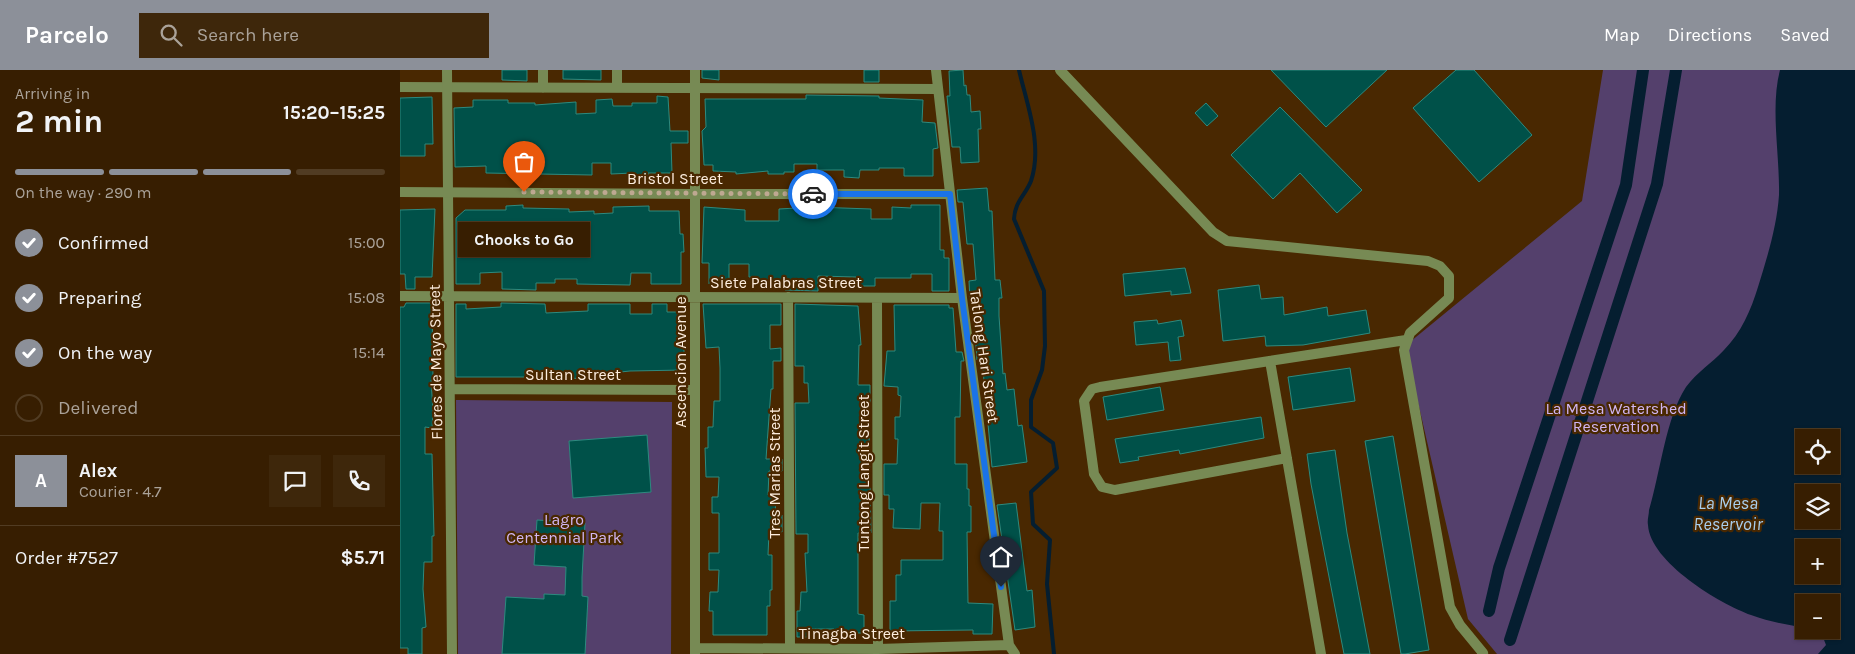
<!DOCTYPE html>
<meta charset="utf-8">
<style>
:root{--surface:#371e01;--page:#3e270b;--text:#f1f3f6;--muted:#aaa299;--line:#513c23;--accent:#8c9099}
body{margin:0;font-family:Karla,sans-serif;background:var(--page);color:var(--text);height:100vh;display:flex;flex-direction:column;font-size:19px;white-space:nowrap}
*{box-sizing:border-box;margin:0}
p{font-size:16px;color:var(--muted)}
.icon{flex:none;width:28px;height:28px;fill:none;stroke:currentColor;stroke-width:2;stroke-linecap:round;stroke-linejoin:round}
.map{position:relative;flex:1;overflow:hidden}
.drawer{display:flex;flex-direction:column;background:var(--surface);width:400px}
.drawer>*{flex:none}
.buttons{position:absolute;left:1395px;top:359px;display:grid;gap:10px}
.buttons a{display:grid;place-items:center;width:45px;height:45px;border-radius:0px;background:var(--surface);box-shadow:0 1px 4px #0004,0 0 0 1px var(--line);font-size:25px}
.pin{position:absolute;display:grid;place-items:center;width:42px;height:42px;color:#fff;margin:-51px -21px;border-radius:50% 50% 50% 0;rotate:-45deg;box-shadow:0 0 5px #0007}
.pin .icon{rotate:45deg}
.courier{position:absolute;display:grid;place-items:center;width:50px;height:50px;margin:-25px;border:4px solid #1a73e8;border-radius:50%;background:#fff;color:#222;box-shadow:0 1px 6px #0007}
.bubble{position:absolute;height:35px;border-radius:0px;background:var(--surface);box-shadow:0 1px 4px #0004,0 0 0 1px var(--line);font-size:16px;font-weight:700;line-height:35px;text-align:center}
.head em{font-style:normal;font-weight:700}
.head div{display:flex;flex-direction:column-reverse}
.head{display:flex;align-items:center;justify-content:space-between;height:85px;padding:0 15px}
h1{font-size:32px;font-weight:700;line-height:38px}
.bar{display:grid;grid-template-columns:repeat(4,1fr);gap:8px 5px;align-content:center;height:60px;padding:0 15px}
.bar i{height:6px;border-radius:4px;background:var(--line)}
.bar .selected{background:var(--accent)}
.bar p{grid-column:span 4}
.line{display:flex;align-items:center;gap:12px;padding:0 15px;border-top:1px solid var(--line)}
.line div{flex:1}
.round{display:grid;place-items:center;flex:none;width:52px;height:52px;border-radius:0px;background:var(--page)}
ol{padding:0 15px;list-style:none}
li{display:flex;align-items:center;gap:15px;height:55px}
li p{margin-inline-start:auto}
li .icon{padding:5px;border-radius:50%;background:var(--accent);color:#fff;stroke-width:4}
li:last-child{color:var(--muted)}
li i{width:28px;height:28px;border:2px solid var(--line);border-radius:50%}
header{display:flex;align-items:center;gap:30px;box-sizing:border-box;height:70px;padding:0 25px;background:var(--accent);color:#fff}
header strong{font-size:24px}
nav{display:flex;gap:28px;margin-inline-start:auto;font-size:18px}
.search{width:350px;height:45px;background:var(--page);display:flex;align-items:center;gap:12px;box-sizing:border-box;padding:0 18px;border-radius:0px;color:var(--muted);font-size:19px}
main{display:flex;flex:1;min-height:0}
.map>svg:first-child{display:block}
.green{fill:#54406c;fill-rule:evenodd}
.water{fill:#051e30;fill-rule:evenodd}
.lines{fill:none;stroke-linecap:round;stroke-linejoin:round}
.stream{stroke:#051e30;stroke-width:4}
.canal{stroke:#051e30;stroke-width:12}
.building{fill:#005149;stroke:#2d8a7f}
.minor{stroke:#778a54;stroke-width:10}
.tertiary{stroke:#778a54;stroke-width:10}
.done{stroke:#bea891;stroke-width:5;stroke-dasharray:0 9}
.route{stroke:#1a73e8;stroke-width:6}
.labels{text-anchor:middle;stroke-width:4.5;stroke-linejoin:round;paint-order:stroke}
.street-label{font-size:16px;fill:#fdedde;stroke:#492801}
.park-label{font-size:16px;fill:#d1b6f3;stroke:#492801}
.water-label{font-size:18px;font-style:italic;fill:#a9ceed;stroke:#492801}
</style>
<header>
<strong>Parcelo</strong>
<div class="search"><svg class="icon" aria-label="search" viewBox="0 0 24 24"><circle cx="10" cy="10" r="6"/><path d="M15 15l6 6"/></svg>Search here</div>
<nav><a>Map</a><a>Directions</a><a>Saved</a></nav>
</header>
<main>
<section class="drawer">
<div class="head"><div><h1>2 min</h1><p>Arriving in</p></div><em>15:20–15:25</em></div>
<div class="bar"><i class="selected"></i><i class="selected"></i><i class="selected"></i><i></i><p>On the way · 290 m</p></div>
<ol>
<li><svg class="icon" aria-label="check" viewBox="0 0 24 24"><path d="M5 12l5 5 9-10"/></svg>Confirmed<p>15:00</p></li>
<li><svg class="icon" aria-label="check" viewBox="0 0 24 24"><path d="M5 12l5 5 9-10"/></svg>Preparing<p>15:08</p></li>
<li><svg class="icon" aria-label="check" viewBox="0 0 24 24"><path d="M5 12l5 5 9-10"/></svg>On the way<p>15:14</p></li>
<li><i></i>Delivered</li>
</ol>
<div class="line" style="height:90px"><b class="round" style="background:var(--accent);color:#fff">A</b><div><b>Alex</b><p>Courier · 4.7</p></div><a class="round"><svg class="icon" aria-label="chat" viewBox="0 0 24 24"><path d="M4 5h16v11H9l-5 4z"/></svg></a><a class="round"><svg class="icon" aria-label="phone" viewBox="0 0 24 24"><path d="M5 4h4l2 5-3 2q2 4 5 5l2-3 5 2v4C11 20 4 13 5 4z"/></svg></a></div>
<div class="line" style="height:65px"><div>Order #7527</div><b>$5.71</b></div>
</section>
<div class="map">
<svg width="1455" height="584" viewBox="0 0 1455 584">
<rect width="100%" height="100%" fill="#492801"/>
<path class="green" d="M1203 0H1455V584H1097L1068 549 1005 276 1182 131ZM1404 368H1431V395H1404ZM1404 422H1431V450H1404ZM1404 478H1431V505H1404ZM1404 532H1431V560H1404Z
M56 330 272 332 271 584H58Z"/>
<path class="water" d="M1380 0H1455V584H1418L1426 575 1421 562 1415 560H1431V532H1404V558C1386 554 1369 552 1351 545 1320 534 1250 492 1248 455 1247 450 1249 445 1249 440 1260 404 1266 347 1286 317 1297 302 1312 293 1324 280 1341 263 1351 240 1358 217 1367 188 1377 156 1379 125 1380 85 1370 38 1380 0ZM1404 368H1431V395H1404ZM1404 422H1431V450H1404ZM1404 478H1431V505H1404Z"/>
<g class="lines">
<path class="stream" d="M619 0C627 35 643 75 631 111 625 126 615 131 614 149L644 221 645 276 642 300 631 330V357L653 373 657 398 631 422 633 454 650 470 647 514 654 584"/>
<path class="canal" d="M1089 541 1099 498 1226 115 1243 0
M1110 570 1257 114 1276 0"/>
</g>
<path class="building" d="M102 0H127V11L102 10Z
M163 0H201V10L163 9Z
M302 0H319V10L302 8Z
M464 0H479V12H464Z
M563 0 564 16 566 15 567 25H570L571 42 580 41 581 59H578L579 92 561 93 560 77H552L547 26H550L549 1Z
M871 0H987L926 57Z
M1056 0H1074L1132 65 1079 112 1013 38Z
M406 25 479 26V28L523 30 522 52 535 53 538 78 533 79V106H504V98H479V100H460L459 108 444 107V100H417V94H394V102H384V104H368V101L336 104V102L313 101V95H304L302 61 306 57 305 29H406Z
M257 26 268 27 270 61H288V73H271L272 103H248V106H233V103L211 104V93H192V105L86 103V96L55 97 54 38 73 37V30H108V33H135V35L176 32V44L196 43V30L212 29 213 36H232V33H257Z
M32 27 33 74H25V86H0V28Z
M806 33 818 46 807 56 795 43Z
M880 37 962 120 937 143 900 103 873 129 831 85Z
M587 118 589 141H592L595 210H600L602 228H599V246L603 304 605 303 607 320 614 319 618 356 622 355 627 392 592 397 582 289 577 290 574 247 570 231 569 211 576 210 573 174H567L563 132H558L557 120Z
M123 135V138L169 139V142L194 141V144L213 143V137L249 136V141H279L280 164H283L284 182H281V214H251V203H231L230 215 177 214V209H155V213H136V220L102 219V202L80 203V214H56V148L65 140H106V136Z
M511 135H540V180H544V188H549V221H532V204H511V208H475V216H456V207L418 206V221L385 220V212L355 213V207H349V194H329V214H309V193H302L304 137 345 140V151H379V139L414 137 471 139V149H492V137L511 138Z
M35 139 32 207H15V219H6L5 204H0V140Z
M785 198 791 223 771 225V221L725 226 723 204Z
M859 215 861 229 883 227 884 245 927 237 928 246 966 240 970 263 903 275 866 276 865 266 823 271 818 220Z
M6 233H32L33 310H31L33 341 32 358 25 357V384H32L34 466H32V492H24L23 519 26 557 22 558V584H8V578H0V237H4Z
M101 233 145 234 146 243 188 241V234H230V244H252V234H267V242H278L280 271H284V300L230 301 192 305V309L168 308V302L144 303V307H56V234H66V239L101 237Z
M303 234H381V255H370V279L381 278V291H373V319H371L366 389H382V401H369L368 425H376L375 445H382V462H369L368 485H372V520H370V536H367V565H313V541H309L310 522H318L319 500H309V483H319V443H312V427H318L319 407H306L305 378H308V357H313L314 331H320V298L319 277 306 278Z
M395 234 458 236 461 275H459L458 315H470V335H463V362H469L471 463H458V544L464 545V563H434V559H410V567H397V541H400L401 522H407L405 483H408V464H396L395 333H409L408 313H404V296H395Z
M494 235H549V238H553L556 282H562L564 291H561L560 347H555V394H567V419H569V436H571V462H567L568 533 593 534 592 564H573V560L490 561V531H496V505H501V490H543V461H539L540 433H521L520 459 493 458 494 439H489V425H484V394H497L498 369H495V347H500L501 326 498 325V317L484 316 487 281H495Z
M757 250 758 254 781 250 784 266 778 267 781 290 770 291 768 272 736 275 734 252Z
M950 298 955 331 893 340 888 307Z
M760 317 764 340 707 350 703 327Z
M861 347 864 368 780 384 779 380 738 387 739 390 720 393 715 369Z
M247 365 251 422 173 428 169 371Z
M993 366 1029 580 1005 584H1001L965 371Z
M935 380 947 463 970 584H944L911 414 907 384Z
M616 433 627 521 632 520 635 557 615 560 597 435Z
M137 450 185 453 182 507V526L188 527 185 584H102L106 527 144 529V524L165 525 166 497 134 495Z"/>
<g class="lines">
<path class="minor" d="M143 0V18
M217 0V18
M536 0 562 228 609 575 615 584
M660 0 813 162 827 171 1028 191 1040 196 1049 206V228L1010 263 1004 280 1050 537 1060 555 1083 583 1082 584
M0 17 538 19
M48 122 52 584
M0 226 562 228
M388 227 390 578
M477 228 478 579
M870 291 921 584
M50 319 295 320
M887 388 715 420 702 417 694 404 684 331 692 319 700 317 1006 270
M295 578 478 579 609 575
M295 584V124H550"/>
<path class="tertiary" d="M47 0 48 122
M0 122 295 124V0"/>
</g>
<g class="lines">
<path class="done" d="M124 122 413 124"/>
<path class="route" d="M413 124H550L562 228 601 517"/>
</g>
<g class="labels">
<g class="street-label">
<text x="275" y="114">Bristol Street</text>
<text x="386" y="218">Siete Palabras Street</text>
<text transform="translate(585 286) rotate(82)" y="6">Tatlong Hari Street</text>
<text transform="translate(35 292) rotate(-91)" y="6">Flores de Mayo Street</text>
<text transform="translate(280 292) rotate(-90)" y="6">Ascencion Avenue</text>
<text x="173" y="310">Sultan Street</text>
<text transform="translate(374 403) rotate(-90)" y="6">Tres Marias Street</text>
<text transform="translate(463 403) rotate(-90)" y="6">Tuntong Langit Street</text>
<text x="452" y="569">Tinagba Street</text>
</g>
<g class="park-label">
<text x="1216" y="344">La Mesa Watershed<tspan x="1216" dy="18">Reservation</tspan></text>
<text x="164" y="455">Lagro<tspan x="164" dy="18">Centennial Park</tspan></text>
</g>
<g class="water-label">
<text x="1328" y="439">La Mesa<tspan x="1328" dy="21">Reservoir</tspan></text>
</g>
</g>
</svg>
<div class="buttons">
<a><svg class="icon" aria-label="locate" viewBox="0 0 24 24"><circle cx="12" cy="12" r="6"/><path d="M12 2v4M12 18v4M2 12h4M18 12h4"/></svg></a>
<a><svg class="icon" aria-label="layers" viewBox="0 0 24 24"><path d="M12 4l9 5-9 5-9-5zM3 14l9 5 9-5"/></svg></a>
<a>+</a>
<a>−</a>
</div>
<div class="pin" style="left:124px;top:122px;background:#ea580c"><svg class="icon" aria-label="bag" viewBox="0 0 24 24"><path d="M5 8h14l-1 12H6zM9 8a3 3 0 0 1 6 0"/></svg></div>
<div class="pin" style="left:601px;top:517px;background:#1f2937"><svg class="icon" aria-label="home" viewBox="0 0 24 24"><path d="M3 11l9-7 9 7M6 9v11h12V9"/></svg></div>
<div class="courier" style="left:413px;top:124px"><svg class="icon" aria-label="car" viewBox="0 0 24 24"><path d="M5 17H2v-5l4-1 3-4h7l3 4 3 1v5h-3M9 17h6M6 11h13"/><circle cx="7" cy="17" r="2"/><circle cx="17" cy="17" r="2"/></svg></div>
<div class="bubble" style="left:58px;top:152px;width:132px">Chooks to Go</div>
</div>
</main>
